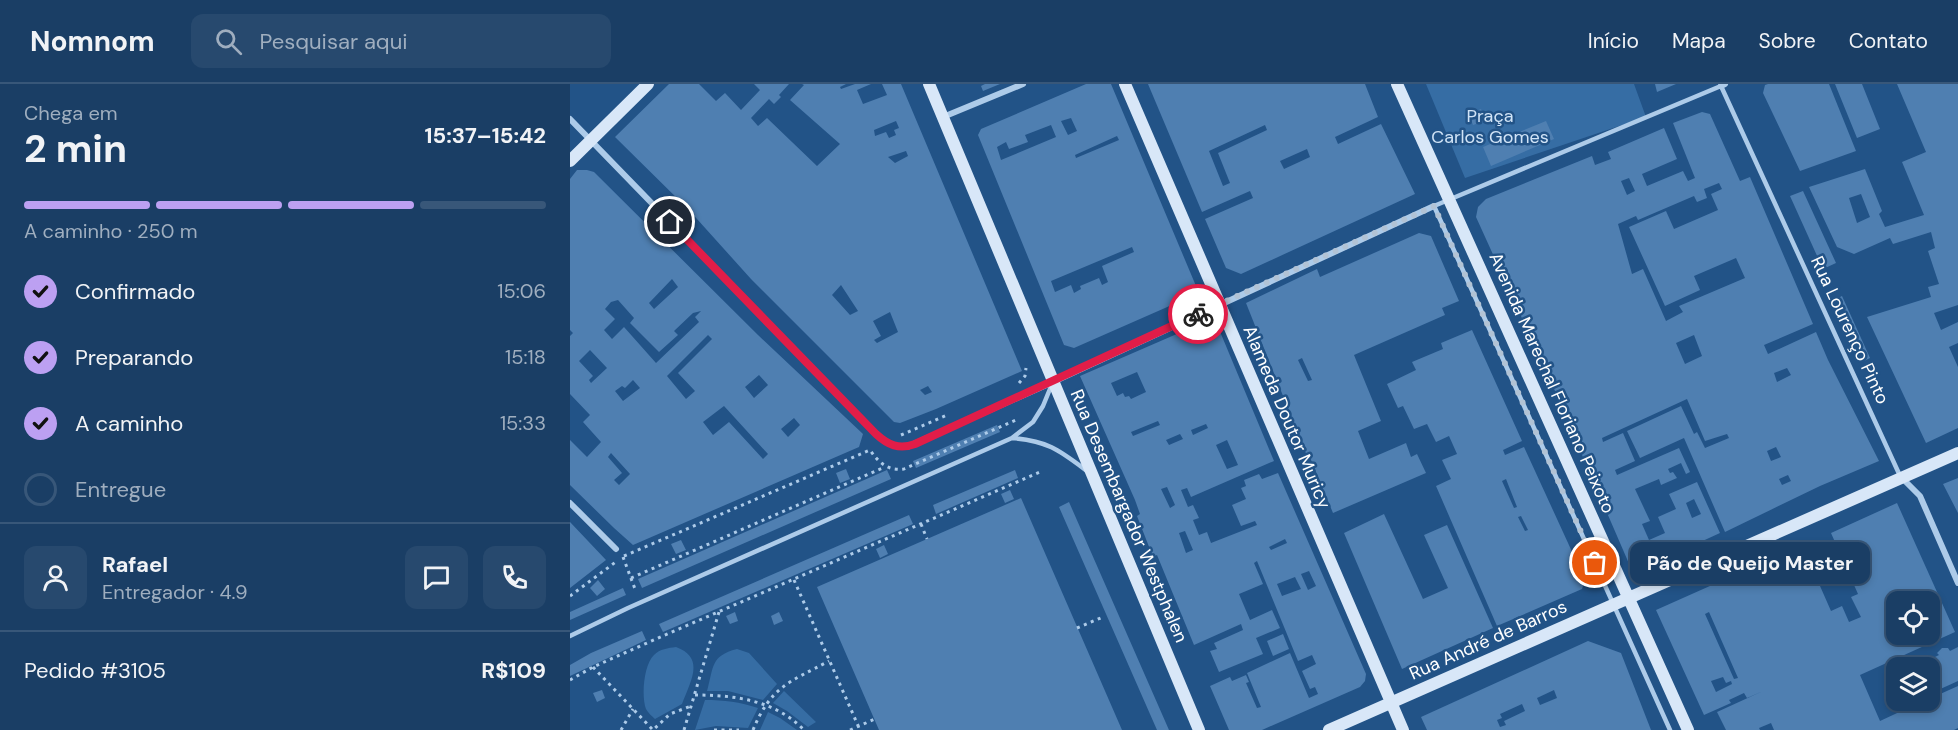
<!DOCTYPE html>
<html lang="pt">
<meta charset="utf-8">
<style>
:root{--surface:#1a3e65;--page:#27496e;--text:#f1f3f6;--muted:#9faebf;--line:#385779;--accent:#bca0f2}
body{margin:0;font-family:"DM Sans",sans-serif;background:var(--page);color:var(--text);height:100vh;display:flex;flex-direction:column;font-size:22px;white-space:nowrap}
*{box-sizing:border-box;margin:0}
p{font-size:20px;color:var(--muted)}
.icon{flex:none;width:33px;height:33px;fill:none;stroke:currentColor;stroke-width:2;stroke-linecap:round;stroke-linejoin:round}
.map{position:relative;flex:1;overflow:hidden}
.sheet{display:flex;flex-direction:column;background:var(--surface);width:570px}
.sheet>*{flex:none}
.controls{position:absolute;left:1316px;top:507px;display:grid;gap:12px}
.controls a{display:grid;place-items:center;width:54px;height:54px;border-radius:12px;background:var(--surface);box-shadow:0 3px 9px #0003,0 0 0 2px var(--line);font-size:30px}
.pin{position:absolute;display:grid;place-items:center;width:51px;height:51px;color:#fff;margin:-26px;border:3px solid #fff;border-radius:50%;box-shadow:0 2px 6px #0007}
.courier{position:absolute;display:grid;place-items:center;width:60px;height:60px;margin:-30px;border:4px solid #e11d48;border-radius:50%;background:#fff;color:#222;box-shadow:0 2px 8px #0007}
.bubble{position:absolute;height:42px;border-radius:12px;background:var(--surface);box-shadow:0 3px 9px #0003,0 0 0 2px var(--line);font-size:20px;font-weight:700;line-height:42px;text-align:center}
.summary em{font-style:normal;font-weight:700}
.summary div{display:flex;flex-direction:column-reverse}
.summary{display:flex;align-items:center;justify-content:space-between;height:102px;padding:0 24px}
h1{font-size:39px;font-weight:700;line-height:45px}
.bar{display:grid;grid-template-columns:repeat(4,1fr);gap:9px 6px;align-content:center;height:72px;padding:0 24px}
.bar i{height:8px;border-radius:4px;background:var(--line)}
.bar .current{background:var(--accent)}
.bar p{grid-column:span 4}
.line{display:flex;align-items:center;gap:15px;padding:0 24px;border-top:2px solid var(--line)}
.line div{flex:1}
.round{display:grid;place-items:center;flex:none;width:63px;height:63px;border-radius:12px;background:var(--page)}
ol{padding:0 24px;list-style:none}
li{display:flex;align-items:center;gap:18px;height:66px}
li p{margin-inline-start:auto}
li .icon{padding:6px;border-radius:50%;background:var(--accent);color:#111;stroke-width:4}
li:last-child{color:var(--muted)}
li i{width:33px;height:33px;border:3px solid var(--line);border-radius:50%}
header{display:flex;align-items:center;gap:36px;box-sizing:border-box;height:84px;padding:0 30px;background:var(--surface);border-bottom:2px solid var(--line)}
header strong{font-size:28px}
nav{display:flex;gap:33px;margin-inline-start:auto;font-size:21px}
.search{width:420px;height:54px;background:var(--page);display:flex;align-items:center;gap:15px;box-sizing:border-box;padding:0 21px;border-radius:12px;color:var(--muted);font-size:22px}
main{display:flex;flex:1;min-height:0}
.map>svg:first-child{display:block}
.green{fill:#366da4}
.building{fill:#4f7fb1;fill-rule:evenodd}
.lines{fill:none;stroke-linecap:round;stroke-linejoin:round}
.path{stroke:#adcbe9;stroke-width:3;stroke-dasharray:3 4.5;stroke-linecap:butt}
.lane{stroke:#adcbe9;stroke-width:4.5}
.street{stroke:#adcbe9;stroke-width:6}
.secondary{stroke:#d8e7f8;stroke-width:12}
.done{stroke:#b2c3d5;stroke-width:6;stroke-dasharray:0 10.8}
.route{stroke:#e11d48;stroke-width:8}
.labels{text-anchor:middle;stroke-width:5;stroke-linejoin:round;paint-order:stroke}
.park-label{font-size:18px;fill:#d1e4f7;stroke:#225387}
.street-label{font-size:18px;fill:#fff;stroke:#225387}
</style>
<header>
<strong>Nomnom</strong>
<div class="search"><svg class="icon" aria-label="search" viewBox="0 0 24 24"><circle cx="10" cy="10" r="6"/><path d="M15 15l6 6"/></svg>Pesquisar aqui</div>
<nav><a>Início</a><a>Mapa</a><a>Sobre</a><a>Contato</a></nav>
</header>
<main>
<section class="sheet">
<div class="summary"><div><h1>2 min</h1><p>Chega em</p></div><em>15:37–15:42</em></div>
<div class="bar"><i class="current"></i><i class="current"></i><i class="current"></i><i></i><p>A caminho · 250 m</p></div>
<ol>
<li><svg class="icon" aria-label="check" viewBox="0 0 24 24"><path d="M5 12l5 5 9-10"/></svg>Confirmado<p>15:06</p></li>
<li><svg class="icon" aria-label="check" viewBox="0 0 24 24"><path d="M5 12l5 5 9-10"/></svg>Preparando<p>15:18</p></li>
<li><svg class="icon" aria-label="check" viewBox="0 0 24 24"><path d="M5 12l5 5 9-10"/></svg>A caminho<p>15:33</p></li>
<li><i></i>Entregue</li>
</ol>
<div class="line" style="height:108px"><a class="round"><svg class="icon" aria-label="person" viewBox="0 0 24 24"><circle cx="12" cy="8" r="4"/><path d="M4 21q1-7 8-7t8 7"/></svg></a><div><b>Rafael</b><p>Entregador · 4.9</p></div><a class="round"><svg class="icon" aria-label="chat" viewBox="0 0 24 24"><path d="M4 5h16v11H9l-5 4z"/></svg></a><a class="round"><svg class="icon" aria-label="phone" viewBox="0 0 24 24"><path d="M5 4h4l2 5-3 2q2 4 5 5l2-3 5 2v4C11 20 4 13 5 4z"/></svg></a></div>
<div class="line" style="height:78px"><div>Pedido #3105</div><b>R$109</b></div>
</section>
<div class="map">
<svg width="1388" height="646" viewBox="0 0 1388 646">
<rect width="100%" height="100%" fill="#225387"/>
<path class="green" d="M856 0H1064L1076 33 895 94Z
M106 563C136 574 120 598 112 620L85 635C82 632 78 629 76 625 71 612 74 580 84 571 90 565 98 564 106 563Z
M167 565 179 569 207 600 193 616 158 607H137C144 583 140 572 167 565Z
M214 607 246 638 238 643 217 627 203 619Z
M135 616C154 616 170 618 188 624L178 644 146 642 125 646Z
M198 628 210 634 227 646H190Z"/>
<path class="building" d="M99 0H129L146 17 155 9 171 26 190 6 184 0H219L209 11 211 13 204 20 199 15 181 34 188 42 197 34 247 82 270 60 220 16 234 1 232 0H276L270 3 271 5 285 0H301L287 6 293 20 317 11 312 0H331L452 287 366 325 330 339 324 338 181 195 118 125 45 53ZM326 37 329 44 324 46 326 51 319 54 316 48 305 52 304 46ZM336 67 338 72 325 79 318 73ZM271 201 288 227 280 231 262 211ZM320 228 328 248 307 259 304 256 311 252 303 237ZM358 302 362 308 355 311 350 306Z
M415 0H430L413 7 411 2Z
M516 0H541L626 202 623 210 620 213 504 264 494 261 408 51 411 45ZM501 34 507 47 498 51 491 37ZM481 41 486 53 431 76 427 63 436 58 439 65 458 58 455 51ZM547 52 549 56 506 74 505 71ZM562 163 564 168 532 182 538 198 532 201 529 194 510 202 511 205 504 209 501 201 485 208 481 197Z
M578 0H795L808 33 765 53 768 60 811 40 845 110 671 190 656 184 635 135 683 114 680 107 632 128ZM695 41 697 46 648 69 660 99 653 102 639 67ZM737 65 740 73 714 85 710 77Z
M1085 0H1106L1087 8Z
M1198 0H1259L1286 67 1230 87 1193 9 1195 1Z
M1265 0H1292L1310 45 1287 54Z
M1327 0H1388V221L1364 229 1371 246 1388 238V259L1379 263 1388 283V344L1356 359 1297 233 1361 213 1358 203 1369 200 1358 167 1365 164 1361 148 1323 160 1320 154 1284 170 1267 163 1239 103 1295 85 1312 127 1309 130 1315 143 1354 131 1332 78 1356 68ZM1291 110 1300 133 1287 139 1279 114Z
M911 25 915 37 903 41 899 30Z
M1132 28 1140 30 1170 97 1180 93 1243 240 1194 261 1198 270 1246 248 1258 276 1309 377 1250 402 1155 448 1114 354 1070 374 1057 347 1111 322 1124 350 1127 348 1135 364 1159 354 1157 350 1135 357 1117 315 1032 354 1033 358 1053 349 1065 377 1045 386 1047 391 1109 364 1120 388 1116 390 1111 379 1098 385 1100 389 1103 388 1107 394 1091 401 1089 395 1065 405 1080 437 1072 440 1079 456 1095 449 1088 433 1106 425 1099 410 1127 398 1150 449 1067 487 1063 486 1060 482 1009 364 1000 340 906 133 908 123 916 115 1022 72 1025 81 1041 75 1038 68 1094 44 1107 75 1072 90 1077 102 1113 87 1118 97 1125 94 1103 39ZM1059 94 1065 107 1057 111 1051 97ZM1149 99 1152 105 1141 110 1148 126 1104 145 1096 127 1059 143 1095 222 1130 206 1124 192 1166 174 1175 194 1109 222 1113 228 1096 237 1073 185 1062 190 1048 140 1066 132 1068 136 1124 112 1127 118 1137 114 1134 105ZM1124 251 1132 272 1115 280 1106 259ZM1217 284 1221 291 1207 298 1204 289ZM1206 363 1211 373 1201 377 1197 367ZM1218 391 1221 397 1212 401 1209 395ZM1124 415 1131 430 1122 434 1116 419Z
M976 37 984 55 921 82 913 63Z
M7 86H17L24 88 188 251 293 350 289 363 63 461 44 444 0 401V356L17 373 31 358 13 338 20 331 0 310V252L3 249 0 246V95ZM102 195 108 203 84 225 79 219ZM48 216 64 234 60 239 89 268 108 251 104 247 123 229 131 227 125 233 129 238 86 279 54 243 42 255 34 246 45 235 35 225 41 218ZM138 251 142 255 108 289 125 307 116 315 97 292ZM20 266 37 284 21 299 19 296 23 292 9 277ZM189 291 198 301 184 314 175 303ZM63 296 70 304 53 317 45 307 52 302 55 304ZM154 322 198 370 193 375 159 338 143 351 133 338ZM224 334 230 341 218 353 211 345ZM41 369 60 390 49 401 44 396 52 389 38 373Z
M1233 107 1266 179 1253 185 1220 112Z
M849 149 861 152 889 217 872 224 875 231 784 271 811 337 788 347 799 375 836 359 841 373 847 370 856 389 763 429 739 371 737 372 676 219 747 185 750 193ZM732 274 742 296 738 297 728 276Z
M1272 212 1300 274 1294 277 1266 215Z
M639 236 646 238 704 377 621 413 617 404 611 406 618 423 623 421 629 434 623 436 629 451 637 448 641 459 687 441 685 437 671 442 662 421 676 415 671 404 676 402 674 396 689 390 692 395 708 389 796 590 795 597 790 603 692 646H659L640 602 660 593 662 597 676 591 679 598 676 599 687 624 691 623 677 589 720 569 739 614 748 610 745 603 740 605 732 587 746 580 742 571 728 577 687 477 684 479 693 500 669 510 680 536 702 526 710 544 686 554 693 570 649 588 640 567 647 565 644 559 673 546 671 540 624 561 587 471 583 473 567 432 570 430 565 416 510 292ZM567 288 576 308 561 315 559 312 555 313 553 309 547 312 541 299ZM588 337 590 341 563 352 561 348ZM636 340 638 344 623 351 621 346ZM610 350 613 355 599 361 596 356ZM657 356 668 381 657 385 646 361ZM597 403 605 421 600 424 591 405ZM615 447 623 466 616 469 609 449ZM715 455 717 459 701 466 699 463ZM739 487 746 502 738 506 731 490ZM725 493 731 505 712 512 707 500Z
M902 246 952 357 933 366 935 371 954 363 1015 496 1012 505 927 542 866 402 881 395 872 376 887 370 879 352 866 358 857 340 844 345 833 322 828 324 817 300 846 286 842 278 873 265 871 259ZM936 395 947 423 944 424 932 397ZM951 432 958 446 955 447 948 433Z
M427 341 430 348 346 384 343 377Z
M276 385 280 395 270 399 266 389Z
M317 386 321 395 72 504 68 495Z
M445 386 448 394 366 430 363 421Z
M1388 394V429L1373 400Z
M440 406 444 415 435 419 431 410Z
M451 414 552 646H309L247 503Z
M499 418 599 646H587L489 423Z
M1327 419 1385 548 1290 591 1310 637 1355 616H1359V615L1388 602V644L1384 646H1204L1201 639 1189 644 1190 646H1156L1147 628 1193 607 1177 614 1174 609 1159 616 1161 619 1134 631 1086 526 1232 461 1261 527 1272 522 1279 538 1291 533 1281 513 1288 510 1261 449ZM1326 518H1359V550H1326ZM1139 528 1168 594 1164 595 1135 530ZM1153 593 1156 599 1161 597 1162 600 1146 608 1141 597Z
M814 430 853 515 878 504 854 451 877 441 923 544 832 585 774 449Z
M339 431 343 440 93 548 89 540Z
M0 438 36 476 0 504Z
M111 456 116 466 106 470 101 460Z
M314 461 318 470 310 474 306 465Z
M28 496 35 505 27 512 20 504Z
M53 504 56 511 0 536V528Z
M165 528 168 537 160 540 156 532Z
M209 528 213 537 204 541 201 532Z
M72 547 76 556 0 592V581L21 569Z
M713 550 719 565 703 572 697 557Z
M1018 557 1051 569 1081 646H857L851 633ZM984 606 987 614 970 621 967 614ZM952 620 955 627 934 637 936 641 930 643 927 636 932 634 930 630Z
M1388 563V597L1366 607 1359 592V584H1355L1353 579 1369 571 1367 569 1372 564H1378L1380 567Z
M32 606 35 614 27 618 23 609Z"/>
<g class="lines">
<path class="path" d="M449 299 455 292 456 284
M331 351 377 331
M351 440 357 455
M54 472 300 366C309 379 318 387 334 385L446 336
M53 473 65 505
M61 494 315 383
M224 496 290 646
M0 512 47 477
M507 544 533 533
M23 583 83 646 100 630 121 622
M0 596 23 583 86 555 470 388
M125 611C164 611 205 616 234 646
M51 646 63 625
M114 646 149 528
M144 646H169
M183 646C201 602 220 598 259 577
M280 646 305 635"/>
<path class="lane" d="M442 354C478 357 489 366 517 387
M0 552 58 524 442 354 463 338 473 322 482 300
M1100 646 864 122 1151 2 1331 394"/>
<path class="street" d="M1151 2 1155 0
M373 33 453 0
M0 35 306 350C316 359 324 363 337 363L483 298 864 122
M1332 394 1350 412 1388 499
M0 419 46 465"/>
<path class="secondary" d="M359 0 629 646
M555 0 833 646
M827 0 1118 646
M0 77 78 0
M759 646 1388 369"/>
</g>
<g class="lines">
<path class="done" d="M628 230 864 122 1025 479"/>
<path class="route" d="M100 138 306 350C318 361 329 366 345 360L628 230"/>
</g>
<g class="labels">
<g class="park-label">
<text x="920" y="38">Praça<tspan x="920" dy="21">Carlos Gomes</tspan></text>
</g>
<g class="street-label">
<text transform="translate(1280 246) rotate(65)" y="6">Rua Lourenço Pinto</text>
<text transform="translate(982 299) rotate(66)" y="6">Avenida Marechal Floriano Peixoto</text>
<text transform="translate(717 333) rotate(67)" y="6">Alameda Doutor Muricy</text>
<text transform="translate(559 432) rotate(67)" y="6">Rua Desembargador Westphalen</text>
<text transform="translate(918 556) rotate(-24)" y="6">Rua André de Barros</text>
</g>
</g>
</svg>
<div class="controls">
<a><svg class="icon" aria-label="locate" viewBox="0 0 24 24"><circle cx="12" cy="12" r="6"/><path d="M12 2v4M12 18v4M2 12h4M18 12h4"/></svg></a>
<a><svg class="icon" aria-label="layers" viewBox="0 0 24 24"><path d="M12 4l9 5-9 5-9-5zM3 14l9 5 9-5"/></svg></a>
</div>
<div class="pin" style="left:1025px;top:479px;background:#ea580c"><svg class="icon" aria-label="bag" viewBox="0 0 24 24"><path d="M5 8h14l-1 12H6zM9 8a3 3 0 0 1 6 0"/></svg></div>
<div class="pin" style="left:100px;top:138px;background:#1f2937"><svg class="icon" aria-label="home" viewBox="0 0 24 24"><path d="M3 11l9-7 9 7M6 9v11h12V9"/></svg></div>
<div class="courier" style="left:628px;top:230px"><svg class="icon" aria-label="bike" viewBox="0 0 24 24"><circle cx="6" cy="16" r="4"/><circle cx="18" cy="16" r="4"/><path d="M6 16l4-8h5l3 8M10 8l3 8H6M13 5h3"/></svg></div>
<div class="bubble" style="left:1060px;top:458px;width:240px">Pão de Queijo Master</div>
</div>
</main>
